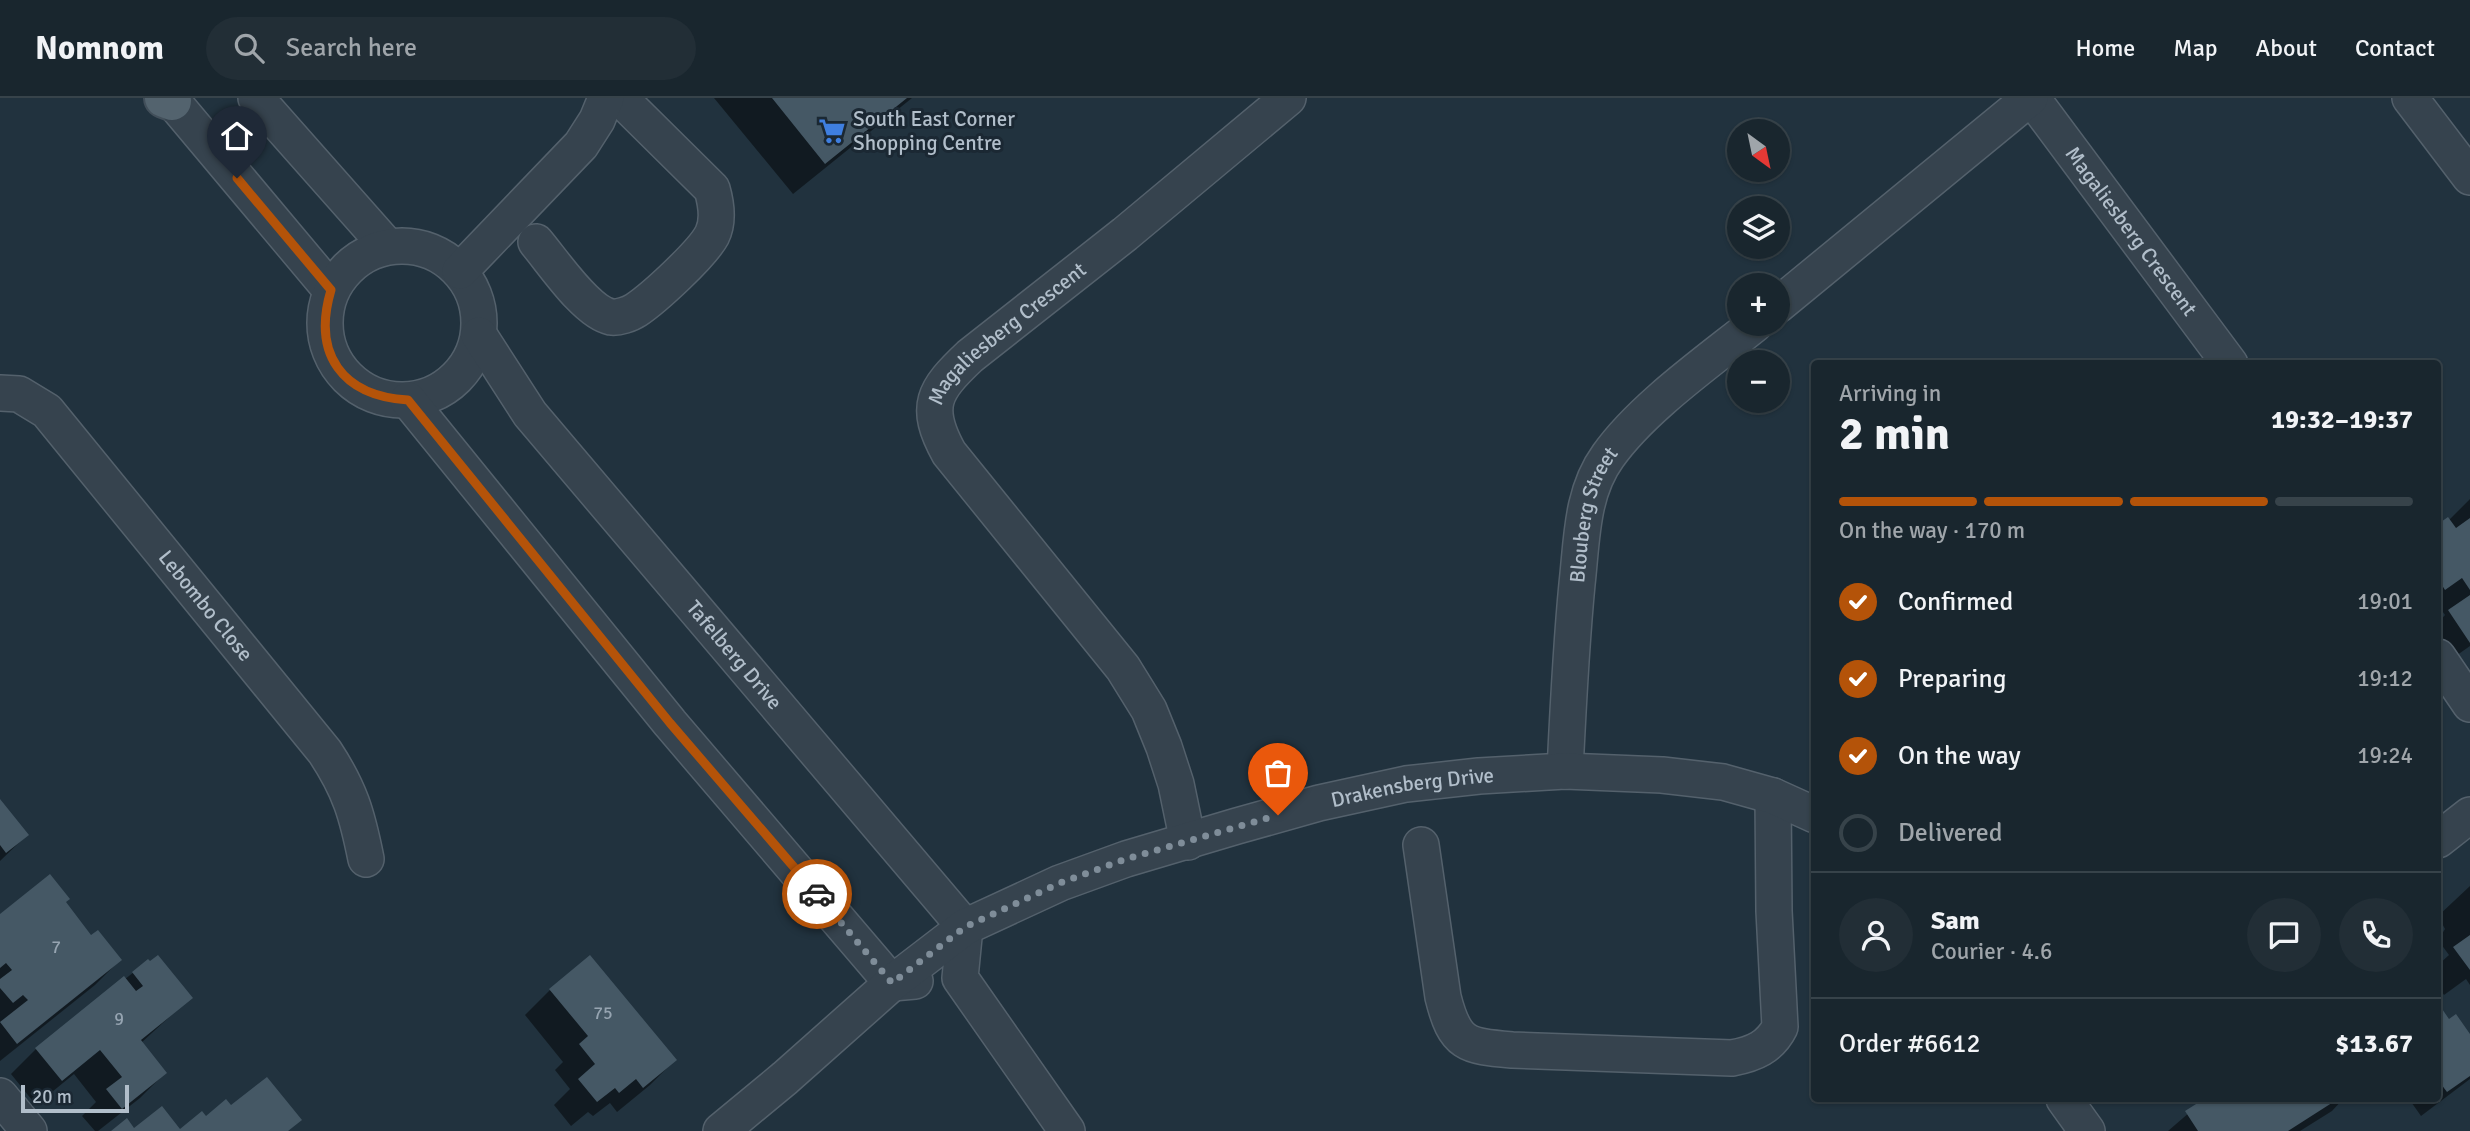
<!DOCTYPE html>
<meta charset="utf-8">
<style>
:root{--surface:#19262e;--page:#222e36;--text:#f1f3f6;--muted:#9fa5aa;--line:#37434a;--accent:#b45309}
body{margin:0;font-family:Signika,sans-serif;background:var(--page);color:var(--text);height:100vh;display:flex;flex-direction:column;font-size:26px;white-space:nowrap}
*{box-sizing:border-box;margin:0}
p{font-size:23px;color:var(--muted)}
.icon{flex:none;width:38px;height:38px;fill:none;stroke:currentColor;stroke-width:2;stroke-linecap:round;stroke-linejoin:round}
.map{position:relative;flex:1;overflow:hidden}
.panel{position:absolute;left:1811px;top:262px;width:630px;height:742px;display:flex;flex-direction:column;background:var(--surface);border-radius:7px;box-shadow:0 2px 5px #0004,0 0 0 2px var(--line)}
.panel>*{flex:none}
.needle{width:46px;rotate:147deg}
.fabs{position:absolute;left:1727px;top:21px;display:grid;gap:14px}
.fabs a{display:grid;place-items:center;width:63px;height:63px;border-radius:50%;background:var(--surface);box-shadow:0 2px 5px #0004,0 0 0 2px var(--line);font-size:35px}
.scale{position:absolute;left:21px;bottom:18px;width:108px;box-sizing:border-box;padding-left:7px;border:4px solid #b1beca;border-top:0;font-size:19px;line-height:24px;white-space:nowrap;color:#b1beca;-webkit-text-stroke:5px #1b2833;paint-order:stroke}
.pin{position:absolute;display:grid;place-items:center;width:60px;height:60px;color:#fff;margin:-72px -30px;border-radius:50% 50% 50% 0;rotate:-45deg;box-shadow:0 0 7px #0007}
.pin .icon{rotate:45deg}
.courier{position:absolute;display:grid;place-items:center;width:70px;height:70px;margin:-35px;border:5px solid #b45309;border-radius:50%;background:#fff;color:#222;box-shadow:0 2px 9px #0007}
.headline em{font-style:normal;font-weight:700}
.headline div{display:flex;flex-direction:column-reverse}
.headline{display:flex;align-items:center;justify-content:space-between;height:119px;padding:0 28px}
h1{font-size:46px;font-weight:700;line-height:52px}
.bar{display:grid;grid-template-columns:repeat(4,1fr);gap:10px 7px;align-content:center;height:84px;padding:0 28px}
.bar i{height:9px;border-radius:5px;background:var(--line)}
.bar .on{background:var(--accent)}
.bar p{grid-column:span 4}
.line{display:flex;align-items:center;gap:18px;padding:0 28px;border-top:2px solid var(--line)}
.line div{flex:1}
.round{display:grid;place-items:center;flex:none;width:74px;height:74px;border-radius:37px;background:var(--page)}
ol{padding:0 28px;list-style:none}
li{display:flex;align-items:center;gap:21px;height:77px}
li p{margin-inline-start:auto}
li .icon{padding:7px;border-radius:50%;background:var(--accent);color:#fff;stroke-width:4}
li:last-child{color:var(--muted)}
li i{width:38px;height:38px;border:4px solid var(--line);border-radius:50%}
header{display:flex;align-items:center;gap:42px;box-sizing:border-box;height:98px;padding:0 35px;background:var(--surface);border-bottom:2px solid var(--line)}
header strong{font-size:33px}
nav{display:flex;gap:38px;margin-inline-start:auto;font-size:24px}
.search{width:490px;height:63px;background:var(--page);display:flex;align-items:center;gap:18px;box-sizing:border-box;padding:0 24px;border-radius:38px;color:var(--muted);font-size:26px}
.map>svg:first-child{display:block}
.shadow{fill:#0007}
.building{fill:#455865}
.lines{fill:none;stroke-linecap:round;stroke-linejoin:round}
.minor-casing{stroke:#54616c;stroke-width:38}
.major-casing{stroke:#424f5a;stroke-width:42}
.minor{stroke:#36434e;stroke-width:35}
.major{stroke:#53636e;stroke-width:38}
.done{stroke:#7f8d99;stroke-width:7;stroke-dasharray:0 12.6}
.route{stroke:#b45309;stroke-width:9}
.labels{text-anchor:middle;stroke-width:6;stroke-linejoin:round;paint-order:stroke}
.number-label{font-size:18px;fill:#96a4b1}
.poi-label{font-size:21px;fill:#b1beca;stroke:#1b2833;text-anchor:start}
.street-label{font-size:21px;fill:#b1beca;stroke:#1b2833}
</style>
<header>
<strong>Nomnom</strong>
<div class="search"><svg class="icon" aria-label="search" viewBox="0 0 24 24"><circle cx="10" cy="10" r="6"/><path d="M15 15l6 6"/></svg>Search here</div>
<nav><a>Home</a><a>Map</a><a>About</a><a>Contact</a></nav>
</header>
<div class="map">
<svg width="2470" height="1033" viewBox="0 0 2470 1033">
<rect width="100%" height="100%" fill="#21323e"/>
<path class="shadow" d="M714 0H912L793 96Z
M2470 401V548L2443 567 2438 559V525L2445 517 2438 507V428L2448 423Z
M0 704 27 737 0 763Z
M2470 788V887L2466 881 2444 897 2438 888V867L2449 857 2438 842 2445 831 2438 818Z
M64 804 91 839 120 862 95 887 0 963V818Z
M148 863 190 900 141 945 165 975 140 1000 98 1033H95L82 1018 96 1004 74 976 36 1007 11 976 36 951Z
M550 892 675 962 650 987 617 1014 610 1005 593 1018 588 1014 571 1028 554 1007 570 991 555 972 563 964 525 917Z
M2438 908 2449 924 2470 939V981L2421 1018 2409 1001H2438Z
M2205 1001H2343L2332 1013 2300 1033H2168Z"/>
<path class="building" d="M772 0H907L825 66Z
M2448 419 2456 430 2470 420V492L2462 480 2445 492 2438 481V426Z
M2470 497V545L2448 512Z
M0 701 29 737 6 755 0 747Z
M50 776 70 801 66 804 91 837 98 832 122 862 17 946 0 924 28 902 23 897 13 905 0 890V881L12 872 6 865 0 870V816Z
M2470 837V872L2453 849Z
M158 857 193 900 141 942 167 975 122 1011 106 991 122 979 100 952 62 983 35 950 124 878 136 893 143 888 132 874 148 861 150 863Z
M590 857 677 962 643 990 636 981 619 995 615 990 597 1004 578 981 595 966 579 946 588 938 549 891Z
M2438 905 2449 921 2456 916 2470 936V978L2447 994 2438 982Z
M267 979 302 1022 288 1033H111L127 1020 134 1030 162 1008 180 1031 202 1013 206 1018 226 1001 231 1007Z
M2204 1001H2338L2288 1033H2198L2185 1013Z"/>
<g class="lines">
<g class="minor-casing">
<g id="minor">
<path d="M170 0 331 192"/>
<path d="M256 0 387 148"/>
<path id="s1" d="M2032 0 2230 266"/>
<path d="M2410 0 2470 79"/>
<path d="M536 144C553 164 586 214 611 219 618 220 630 216 636 212 654 200 702 156 712 137 719 123 716 105 712 91L620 0"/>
<circle cx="402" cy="225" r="77"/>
<path d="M460 173 581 47 597 22 606 0"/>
<path d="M1778 207 2030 0"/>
<path id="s2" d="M479 237 530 316 965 829 960 880 1067 1033"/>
<path id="s3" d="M0 295 19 296 47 313 325 654C350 692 357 716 366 761"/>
<path d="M408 302 670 625 892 885 915 883"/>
<path d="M2438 559 2470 606"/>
<path id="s4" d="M1565 673C1568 610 1571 548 1577 486 1582 442 1581 395 1608 358 1642 310 1709 263 1755 226"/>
<path d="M2438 742 2470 717"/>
<path id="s5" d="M1188 744 1176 686 1164 649 1149 612 1123 570 949 355C923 308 934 292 970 258L1125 136 1288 0"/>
<path d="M1421 747 1443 899C1455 947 1466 948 1512 952L1732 960C1754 956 1770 949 1780 929L1774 813 1773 698"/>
<path d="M0 998 29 1033"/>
<path d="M2064 1001 2087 1033"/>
<path id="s6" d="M721 1033 785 980 892 885 965 829 1060 785 1126 761 1237 728 1319 705 1406 686 1479 678 1565 673 1662 677 1723 684 1773 698 1815 717"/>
</g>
</g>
<g class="major-casing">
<path id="major" d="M164 0 172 3"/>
</g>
<use href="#minor" class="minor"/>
<use href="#major" class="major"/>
</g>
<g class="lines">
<path class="done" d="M817 796 892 885 965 829 1060 785 1126 761 1278 717"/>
<path class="route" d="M237 80 331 192C312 256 342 298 408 302L670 625 817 796"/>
</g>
<defs>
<g id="supermarket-bare" transform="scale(2.1)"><path d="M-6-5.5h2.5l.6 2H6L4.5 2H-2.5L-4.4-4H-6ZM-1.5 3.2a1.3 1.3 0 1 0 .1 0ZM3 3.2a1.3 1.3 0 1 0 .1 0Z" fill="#3f7fe0" stroke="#1b2833" stroke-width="2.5" paint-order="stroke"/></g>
</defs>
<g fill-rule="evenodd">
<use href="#supermarket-bare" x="832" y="33"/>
</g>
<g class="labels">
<g class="number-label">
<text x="56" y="855">7</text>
<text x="603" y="921">75</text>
<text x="119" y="927">9</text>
</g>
<g class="poi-label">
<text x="853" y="28">South East Corner<tspan x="853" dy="24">Shopping Centre</tspan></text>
</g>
<g class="street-label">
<text dy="7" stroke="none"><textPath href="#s1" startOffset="166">Magaliesberg Crescent</textPath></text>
<text dy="7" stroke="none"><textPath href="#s5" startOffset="618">Magaliesberg Crescent</textPath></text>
<text dy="7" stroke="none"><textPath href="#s4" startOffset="259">Blouberg Street</textPath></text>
<text dy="7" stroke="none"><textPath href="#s3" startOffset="303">Lebombo Close</textPath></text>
<text dy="7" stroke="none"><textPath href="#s2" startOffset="410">Tafelberg Drive</textPath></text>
<text dy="7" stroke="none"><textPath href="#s6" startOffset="789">Drakensberg Drive</textPath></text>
</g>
</g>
</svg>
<div class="fabs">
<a><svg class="needle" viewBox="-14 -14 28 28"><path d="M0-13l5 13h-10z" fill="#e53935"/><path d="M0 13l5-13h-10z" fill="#9fa5aa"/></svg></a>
<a><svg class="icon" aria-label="layers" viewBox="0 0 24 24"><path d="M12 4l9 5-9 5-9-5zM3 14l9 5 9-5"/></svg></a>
<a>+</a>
<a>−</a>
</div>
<div class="scale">20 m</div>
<div class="pin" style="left:1278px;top:717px;background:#ea580c"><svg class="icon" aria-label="bag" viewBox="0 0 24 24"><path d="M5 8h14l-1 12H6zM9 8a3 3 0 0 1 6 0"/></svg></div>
<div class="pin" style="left:237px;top:80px;background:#1f2937"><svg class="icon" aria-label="home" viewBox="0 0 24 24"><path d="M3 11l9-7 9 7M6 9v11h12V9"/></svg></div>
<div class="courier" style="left:817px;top:796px"><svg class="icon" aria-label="car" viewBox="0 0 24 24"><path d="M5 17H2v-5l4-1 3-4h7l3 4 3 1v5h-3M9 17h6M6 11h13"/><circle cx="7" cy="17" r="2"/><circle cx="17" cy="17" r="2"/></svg></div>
<section class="panel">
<div class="headline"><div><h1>2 min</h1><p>Arriving in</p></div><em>19:32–19:37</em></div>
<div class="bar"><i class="on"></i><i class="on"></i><i class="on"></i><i></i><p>On the way · 170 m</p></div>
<ol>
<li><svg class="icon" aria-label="check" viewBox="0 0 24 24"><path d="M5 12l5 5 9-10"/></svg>Confirmed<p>19:01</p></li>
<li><svg class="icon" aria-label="check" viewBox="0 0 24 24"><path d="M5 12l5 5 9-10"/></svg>Preparing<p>19:12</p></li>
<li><svg class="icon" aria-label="check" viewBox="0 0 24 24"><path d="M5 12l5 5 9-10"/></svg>On the way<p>19:24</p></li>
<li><i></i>Delivered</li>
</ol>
<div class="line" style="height:126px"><a class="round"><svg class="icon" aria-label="person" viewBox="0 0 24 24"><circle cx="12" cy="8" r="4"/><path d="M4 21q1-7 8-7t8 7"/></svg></a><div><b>Sam</b><p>Courier · 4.6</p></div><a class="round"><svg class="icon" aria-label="chat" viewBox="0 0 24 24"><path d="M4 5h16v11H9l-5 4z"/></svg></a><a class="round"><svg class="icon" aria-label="phone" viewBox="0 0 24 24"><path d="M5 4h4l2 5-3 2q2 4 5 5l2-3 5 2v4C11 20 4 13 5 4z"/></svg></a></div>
<div class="line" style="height:91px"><div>Order #6612</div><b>$13.67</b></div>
</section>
</div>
